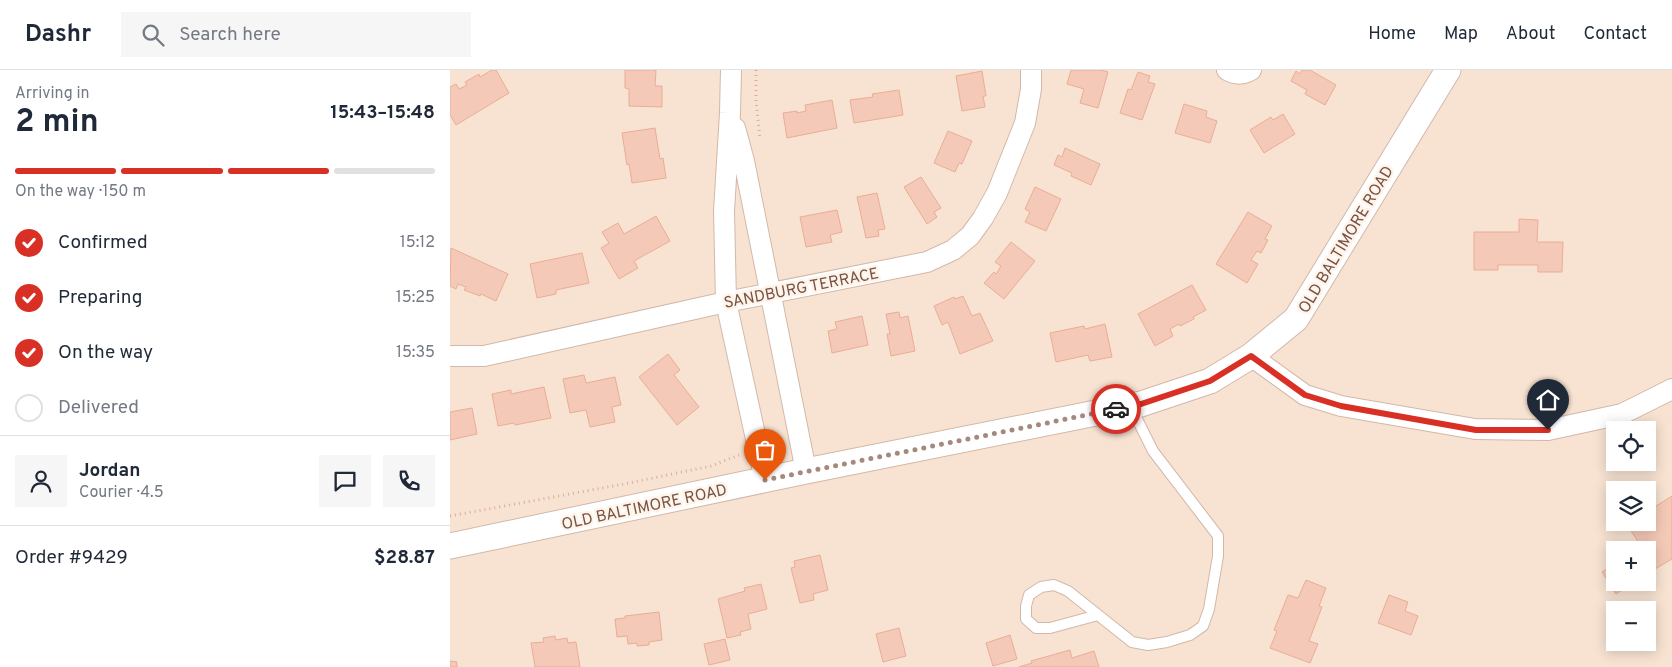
<!DOCTYPE html>
<meta charset="utf-8">
<style>
:root{--surface:#fff;--page:#f6f6f7;--text:#1f2937;--muted:#747a83;--line:#e0e1e3;--accent:#d93025}
body{margin:0;font-family:Overpass,sans-serif;background:var(--page);color:var(--text);height:100vh;display:flex;flex-direction:column;font-size:19px;white-space:nowrap}
*{box-sizing:border-box;margin:0}
p{font-size:16px;color:var(--muted)}
.icon{flex:none;width:28px;height:28px;fill:none;stroke:currentColor;stroke-width:2;stroke-linecap:round;stroke-linejoin:round}
.map{position:relative;flex:1;overflow:hidden}
.side{display:flex;flex-direction:column;background:var(--surface);width:450px}
.side>*{flex:none}
.buttons{position:absolute;left:1156px;top:351px;display:grid;gap:10px}
.buttons a{display:grid;place-items:center;width:50px;height:50px;border-radius:0px;background:var(--surface);box-shadow:0 2px 12px #0003;font-size:25px}
.pin{position:absolute;display:grid;place-items:center;width:42px;height:42px;color:#fff;margin:-51px -21px;border-radius:50% 50% 50% 0;rotate:-45deg;box-shadow:0 0 5px #0007}
.pin .icon{rotate:45deg}
.courier{position:absolute;display:grid;place-items:center;width:50px;height:50px;margin:-25px;border:4px solid #d93025;border-radius:50%;background:#fff;color:#222;box-shadow:0 1px 6px #0007}
.overview em{font-style:normal;font-weight:700}
.overview div{display:flex;flex-direction:column-reverse}
.overview{display:flex;align-items:center;justify-content:space-between;height:85px;padding:0 15px}
h1{font-size:32px;font-weight:700;line-height:38px}
.bar{display:grid;grid-template-columns:repeat(4,1fr);gap:8px 5px;align-content:center;height:60px;padding:0 15px}
.bar i{height:6px;border-radius:4px;background:var(--line)}
.bar .current{background:var(--accent)}
.bar p{grid-column:span 4}
.line{display:flex;align-items:center;gap:12px;padding:0 15px;border-top:1px solid var(--line)}
.line div{flex:1}
.round{display:grid;place-items:center;flex:none;width:52px;height:52px;border-radius:0px;background:var(--page)}
ol{padding:0 15px;list-style:none}
li{display:flex;align-items:center;gap:15px;height:55px}
li p{margin-inline-start:auto}
li .icon{padding:5px;border-radius:50%;background:var(--accent);color:#fff;stroke-width:4}
li:last-child{color:var(--muted)}
li i{width:28px;height:28px;border:2px solid var(--line);border-radius:50%}
header{display:flex;align-items:center;gap:30px;box-sizing:border-box;height:70px;padding:0 25px;background:var(--surface);border-bottom:1px solid var(--line)}
header strong{font-size:24px}
nav{display:flex;gap:28px;margin-inline-start:auto;font-size:18px}
.search{width:350px;height:45px;background:var(--page);display:flex;align-items:center;gap:12px;box-sizing:border-box;padding:0 18px;border-radius:0px;color:var(--muted);font-size:19px}
main{display:flex;flex:1;min-height:0}
.map>svg:first-child{display:block}
.residential{fill:#f8e3d2;fill-rule:evenodd}
.building{fill:#f5c9b7;stroke:#e9ad96}
.lines{fill:none;stroke-linecap:round;stroke-linejoin:round}
.service-casing{stroke:#d2b8aa;stroke-width:12}
.minor-casing{stroke:#d2b8aa;stroke-width:22}
.tertiary-casing{stroke:#d2b8aa;stroke-width:27}
.path{stroke:#daac9a;stroke-width:3;stroke-dasharray:1 4;stroke-linecap:butt}
.service{stroke:#fff;stroke-width:10}
.minor{stroke:#fff;stroke-width:20}
.tertiary{stroke:#fff;stroke-width:25}
.done{stroke:#a6897d;stroke-width:5;stroke-dasharray:0 9}
.route{stroke:#d93025;stroke-width:6}
.labels{text-anchor:middle;stroke-width:5;stroke-linejoin:round;paint-order:stroke}
.street-label{font-size:16px;fill:#775246;stroke:#fff4e9}
</style>
<header>
<strong>Dashr</strong>
<div class="search"><svg class="icon" aria-label="search" viewBox="0 0 24 24"><circle cx="10" cy="10" r="6"/><path d="M15 15l6 6"/></svg>Search here</div>
<nav><a>Home</a><a>Map</a><a>About</a><a>Contact</a></nav>
</header>
<main>
<section class="side">
<div class="overview"><div><h1>2 min</h1><p>Arriving in</p></div><em>15:43–15:48</em></div>
<div class="bar"><i class="current"></i><i class="current"></i><i class="current"></i><i></i><p>On the way · 150 m</p></div>
<ol>
<li><svg class="icon" aria-label="check" viewBox="0 0 24 24"><path d="M5 12l5 5 9-10"/></svg>Confirmed<p>15:12</p></li>
<li><svg class="icon" aria-label="check" viewBox="0 0 24 24"><path d="M5 12l5 5 9-10"/></svg>Preparing<p>15:25</p></li>
<li><svg class="icon" aria-label="check" viewBox="0 0 24 24"><path d="M5 12l5 5 9-10"/></svg>On the way<p>15:35</p></li>
<li><i></i>Delivered</li>
</ol>
<div class="line" style="height:90px"><a class="round"><svg class="icon" aria-label="person" viewBox="0 0 24 24"><circle cx="12" cy="8" r="4"/><path d="M4 21q1-7 8-7t8 7"/></svg></a><div><b>Jordan</b><p>Courier · 4.5</p></div><a class="round"><svg class="icon" aria-label="chat" viewBox="0 0 24 24"><path d="M4 5h16v11H9l-5 4z"/></svg></a><a class="round"><svg class="icon" aria-label="phone" viewBox="0 0 24 24"><path d="M5 4h4l2 5-3 2q2 4 5 5l2-3 5 2v4C11 20 4 13 5 4z"/></svg></a></div>
<div class="line" style="height:65px"><div>Order #9429</div><b>$28.87</b></div>
</section>
<div class="map">
<svg width="1222" height="597" viewBox="0 0 1222 597">
<rect width="100%" height="100%" fill="#fef0e2"/>
<path class="residential" d="M0 0H1222V597H0ZM1165 360H1198V392H1165ZM1165 420H1198V452H1165ZM1165 480H1198V512H1165ZM1165 540H1198V572H1165Z"/>
<path class="building" d="M42 0H46L59 23 6 55 0 45V17L6 14 9 19 17 15 15 12 29 4 30 7Z
M175 0H206L205 16H212V37L179 36V19L175 18Z
M621 0H651L658 2 648 38 630 33 634 19 617 14Z
M852 0H860L886 15 875 35 855 24 857 20 841 11 846 1 850 4Z
M532 1 536 26H533L535 37 512 41 506 6Z
M688 2 700 6 698 12 705 14 692 50 670 43 678 19 681 20Z
M449 20 453 45 404 53 400 30 423 27 422 24Z
M382 30 387 58 337 68 333 43 347 41V43L356 41 355 35Z
M734 34 757 41 756 47 767 51 760 73 725 63Z
M833 44 845 64 814 83 800 60 821 47 823 50Z
M205 58 210 89 213 88 216 108 182 113 179 94 177 95 172 63Z
M498 61 522 71 512 94 509 93 505 102 484 93Z
M615 78 650 94 641 115 621 106 622 103 604 95 608 85 612 87Z
M471 107 491 138 484 142 487 147 477 154 454 117Z
M585 117 611 129 596 161 575 152 580 142 575 139Z
M427 123 435 159 428 160 429 166 416 168 407 127Z
M387 140 392 162 380 165 382 172 356 177 350 147Z
M798 142 822 156 815 169 818 170 811 183 807 181 801 190 808 194 797 213 766 194Z
M206 146 220 171 184 191 188 198 169 209 151 178 159 173 152 162 168 153 174 164Z
M1069 149 1088 150 1087 172H1113L1112 202H1088V195H1048V200H1024V162H1069Z
M561 172 585 191 554 229 534 213 544 202 546 204 551 196 545 192Z
M1 178 58 204 46 231 31 224 30 226 14 220 16 217 8 214 6 219 0 216Z
M132 183 139 213 106 220V224L87 228 80 194Z
M742 215 756 240 743 247 744 249 730 256 729 254 720 259 723 266 705 276 688 244Z
M513 226 522 246 530 243 543 271 510 284 498 252 492 255 484 236 504 227 505 229Z
M449 242 450 248 458 246 465 281 441 286 437 264H440L436 244Z
M412 246 418 275 382 283 378 261 387 259 385 252Z
M655 254 662 287 640 291 638 285 606 292 600 263 634 256 635 259Z
M218 284 230 300 224 305 249 337 227 355 189 307Z
M134 305 136 313 165 307 171 335 162 337 165 352 140 357 136 340 120 343 113 309Z
M94 317 101 348 65 355 64 353 48 356 42 324 61 320V324Z
M22 338 27 364 0 370V342Z
M1222 426V489L1205 499 1198 487V480H1193L1177 454 1180 452H1198V441Z
M370 485 378 520 363 524 364 530 350 533 341 498 345 497 344 491Z
M1165 494V512H1184L1166 524 1152 502Z
M856 510 876 518 869 536 872 537 859 571 868 574 860 593 820 578 827 561 824 560 838 525 848 528Z
M311 514 317 539 298 544 301 559 290 562 291 565 277 568 268 529 295 521 294 518Z
M939 525 958 532 955 541 968 546 961 565 928 553Z
M209 542 212 570 199 572V575L187 576V573L178 574 177 566 167 567 165 549 175 548V546Z
M449 558 456 586 433 592 426 564Z
M560 565 567 589 543 596 536 573Z
M105 566 106 570 117 568 118 573 126 572 130 597H85L81 573 94 572 93 568Z
M275 569 280 590 259 595 254 574Z
M620 580 622 588 644 581 649 597H569L582 593 581 591Z
M0 591 7 592V597H0Z"/>
<g class="lines">
<g class="service-casing">
<path id="service" d="M648 545 600 558H586L576 549V536L579 525 591 517 604 515 618 521 682 572 698 575 717 572 740 565 753 556 759 539 768 486V466L703 381 681 337"/>
</g>
<g class="minor-casing">
<path id="minor" d="M281 0 280 43 274 141 276 232 315 410
M777 0C786 5 793 5 801 0
M285 58 294 91 356 401
M0 286H34L276 232 477 192 503 180 520 166 533 148 547 123 575 53 581 19V0
M801 286 855 325 891 336 1025 359 1098 360 1172 344 1222 319"/>
</g>
<g class="tertiary-casing">
<path id="tertiary" d="M0 476 356 401 691 334 760 311 801 286 846 249 998 0"/>
</g>
<path class="path" d="M306 0V31L310 69
M0 446 174 414 261 396 289 385"/>
<use href="#service" class="service"/>
<use href="#minor" class="minor"/>
<use href="#tertiary" class="tertiary"/>
</g>
<g class="lines">
<path class="done" d="M315 410 666 339"/>
<path class="route" d="M666 339 691 334 760 311 801 286 855 325 891 336 1026 360H1098"/>
</g>
<g class="labels">
<g class="street-label">
<text transform="translate(895 169) rotate(-59)" y="6">OLD BALTIMORE ROAD</text>
<text transform="translate(351 217) rotate(-11)" y="6">SANDBURG TERRACE</text>
<text transform="translate(194 436) rotate(-12)" y="6">OLD BALTIMORE ROAD</text>
</g>
</g>
</svg>
<div class="buttons">
<a><svg class="icon" aria-label="locate" viewBox="0 0 24 24"><circle cx="12" cy="12" r="6"/><path d="M12 2v4M12 18v4M2 12h4M18 12h4"/></svg></a>
<a><svg class="icon" aria-label="layers" viewBox="0 0 24 24"><path d="M12 4l9 5-9 5-9-5zM3 14l9 5 9-5"/></svg></a>
<a>+</a>
<a>−</a>
</div>
<div class="pin" style="left:315px;top:410px;background:#ea580c"><svg class="icon" aria-label="bag" viewBox="0 0 24 24"><path d="M5 8h14l-1 12H6zM9 8a3 3 0 0 1 6 0"/></svg></div>
<div class="pin" style="left:1098px;top:360px;background:#1f2937"><svg class="icon" aria-label="home" viewBox="0 0 24 24"><path d="M3 11l9-7 9 7M6 9v11h12V9"/></svg></div>
<div class="courier" style="left:666px;top:339px"><svg class="icon" aria-label="car" viewBox="0 0 24 24"><path d="M5 17H2v-5l4-1 3-4h7l3 4 3 1v5h-3M9 17h6M6 11h13"/><circle cx="7" cy="17" r="2"/><circle cx="17" cy="17" r="2"/></svg></div>
</div>
</main>
